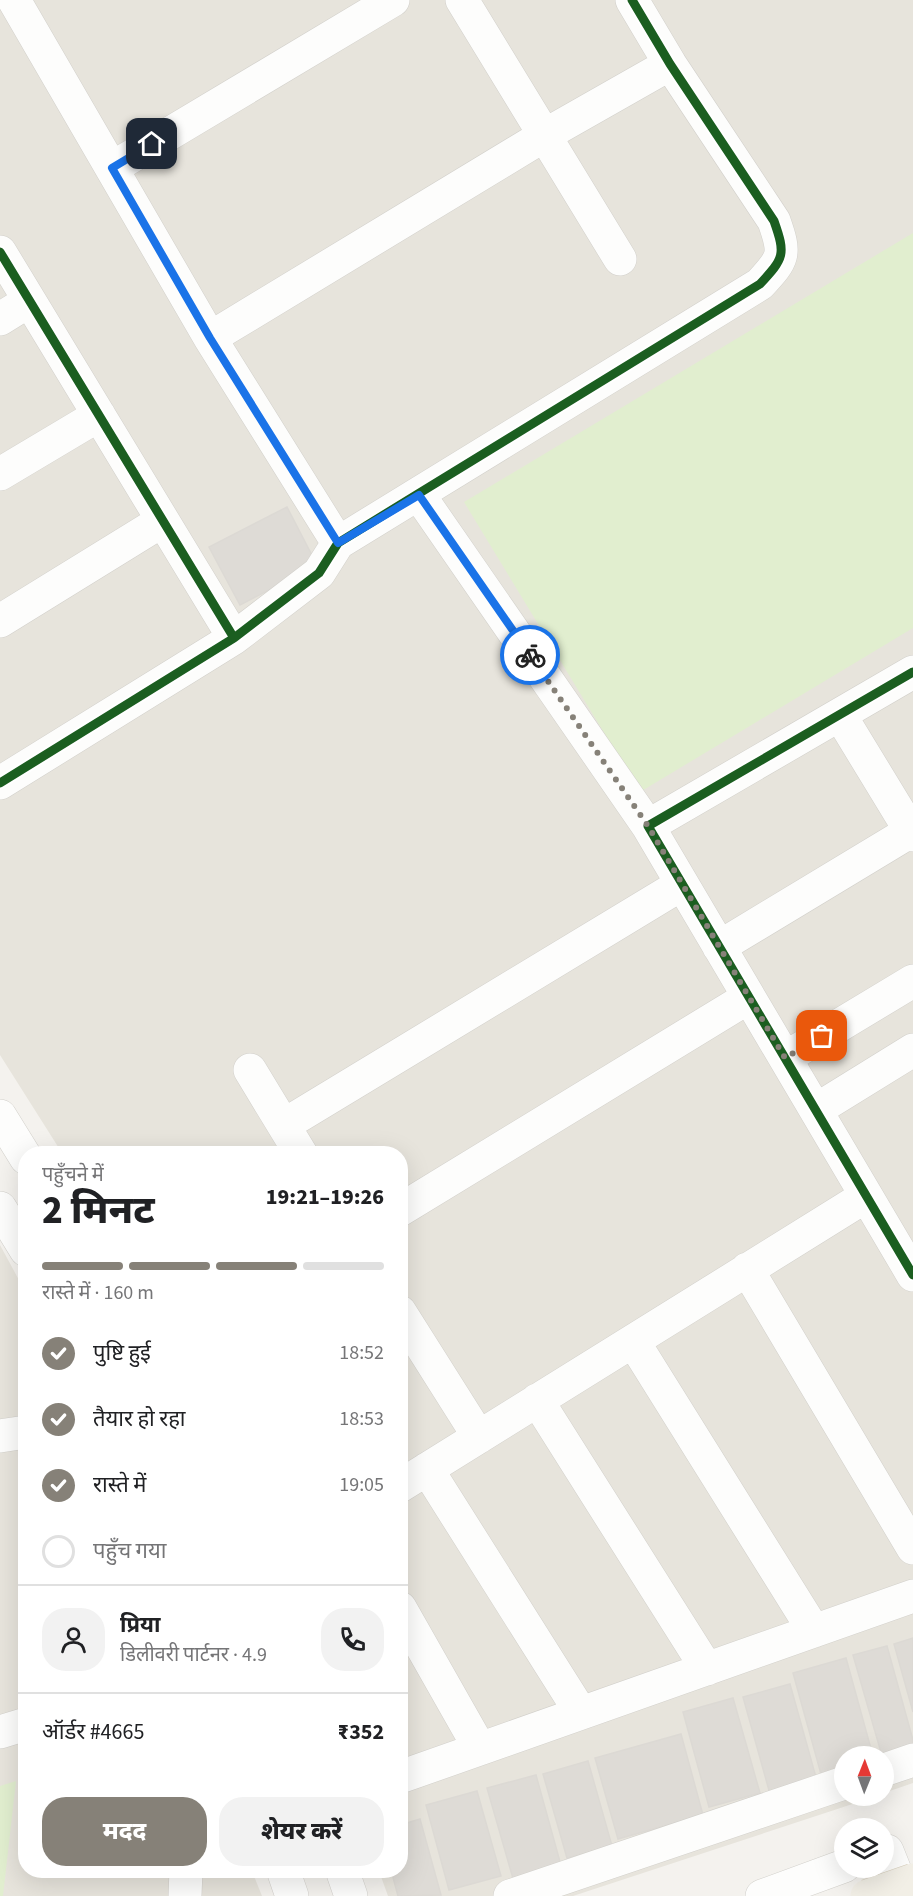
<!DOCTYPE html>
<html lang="hi">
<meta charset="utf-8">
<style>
:root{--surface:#fff;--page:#f2f2f2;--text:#202124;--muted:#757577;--line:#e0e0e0;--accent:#868178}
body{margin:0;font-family:"Source Sans 3","Noto Sans Devanagari",sans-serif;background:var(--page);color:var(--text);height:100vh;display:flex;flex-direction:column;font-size:22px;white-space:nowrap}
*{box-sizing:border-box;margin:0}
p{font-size:20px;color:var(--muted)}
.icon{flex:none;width:33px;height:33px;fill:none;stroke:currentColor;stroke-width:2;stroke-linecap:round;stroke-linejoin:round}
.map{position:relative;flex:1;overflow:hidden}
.panel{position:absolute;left:18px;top:1146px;width:390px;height:732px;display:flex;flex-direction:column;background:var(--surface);border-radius:24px;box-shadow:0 6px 24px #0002}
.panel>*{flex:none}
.needle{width:39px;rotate:1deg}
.controls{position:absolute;left:834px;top:1746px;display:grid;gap:12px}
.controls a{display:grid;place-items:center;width:60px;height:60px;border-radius:50%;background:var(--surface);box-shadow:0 6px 24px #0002;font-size:30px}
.pin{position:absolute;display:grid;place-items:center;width:51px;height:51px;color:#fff;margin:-26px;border-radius:12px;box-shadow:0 3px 9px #0006}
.courier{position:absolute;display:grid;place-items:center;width:60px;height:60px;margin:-30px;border:4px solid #1a73e8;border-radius:50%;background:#fff;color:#222;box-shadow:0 2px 8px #0007}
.summary em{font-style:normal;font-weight:800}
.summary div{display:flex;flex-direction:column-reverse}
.summary{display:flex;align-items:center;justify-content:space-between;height:102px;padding:0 24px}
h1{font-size:39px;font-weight:800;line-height:45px}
.bar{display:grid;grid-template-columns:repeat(4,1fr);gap:9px 6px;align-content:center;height:72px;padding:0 24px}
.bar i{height:8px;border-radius:4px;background:var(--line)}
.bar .on{background:var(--accent)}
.bar p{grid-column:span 4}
.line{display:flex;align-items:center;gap:15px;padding:0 24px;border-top:2px solid var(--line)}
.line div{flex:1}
.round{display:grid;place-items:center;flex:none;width:63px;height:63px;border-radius:24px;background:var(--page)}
ol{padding:0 24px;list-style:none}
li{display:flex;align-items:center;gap:18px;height:66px}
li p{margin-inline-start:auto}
li .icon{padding:6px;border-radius:50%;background:var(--accent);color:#fff;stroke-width:4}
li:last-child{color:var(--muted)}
li i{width:33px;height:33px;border:3px solid var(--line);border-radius:50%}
.button{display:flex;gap:12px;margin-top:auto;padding:12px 24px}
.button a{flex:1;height:69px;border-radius:24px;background:var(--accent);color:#fff;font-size:24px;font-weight:800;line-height:69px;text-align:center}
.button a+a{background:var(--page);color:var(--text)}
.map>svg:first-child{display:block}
.residential{fill:#e7e4dc}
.green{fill:#e1eecf}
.building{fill:#dedbd6;stroke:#dcd9d4;stroke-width:1.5}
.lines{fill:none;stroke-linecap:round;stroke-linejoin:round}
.minor-casing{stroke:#d2d0cb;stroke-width:34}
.minor{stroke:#fdfdfc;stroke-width:33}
.major-bridge-casing{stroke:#d6cebb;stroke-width:34;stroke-linecap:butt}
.major-bridge{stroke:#f2efe6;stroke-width:33}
.cycleway-casing{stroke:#fff;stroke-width:13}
.cycleway{stroke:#1b5e20;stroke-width:9}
.done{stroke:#868178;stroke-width:6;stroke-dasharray:0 10.8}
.route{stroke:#1a73e8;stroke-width:8}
</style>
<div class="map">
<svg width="913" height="1896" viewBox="0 0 913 1896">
<rect width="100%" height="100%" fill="#f4f2ee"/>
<path class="residential" d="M0 0H913V1783L884 1793V1756H844V1796H877L573 1896H388L379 1871 400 1870V1154L62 1153 0 1055Z
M0 1245 26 1293V1870L252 1871 262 1896H0Z"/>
<path class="green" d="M913 233V628L640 792 464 502Z
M16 1781 3 1896H0V1786Z"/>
<path class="building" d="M287 507 317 565 240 605 209 547Z
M913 1638V1712L894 1644Z
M887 1646 913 1740V1752L882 1756 853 1655Z
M846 1658 873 1756H844V1767L821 1774 793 1673Z
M790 1684 817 1781 770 1794 743 1697Z
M733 1698 760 1793 709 1807 683 1712Z
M681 1734 703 1815 618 1839 595 1758Z
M588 1761 612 1846 567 1858 543 1774Z
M536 1775 562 1869 514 1882 487 1788Z
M477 1791 501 1876 449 1890 426 1805Z
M420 1819 441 1895 398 1896 391 1870H400V1825Z"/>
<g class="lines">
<g class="minor-casing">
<path id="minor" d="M14 0 210 338 338 543
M462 0 620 259
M112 168 393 0
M0 252 234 638 0 783
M0 319 29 301
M210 338 545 135 670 64
M0 474 99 415
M419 495 648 826
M0 621 162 521
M234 638 319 573 338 543 760 284C784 258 786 255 774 221L670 64 632 0
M913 672 648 826 913 1275
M840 715 913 835
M719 947 911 831
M785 1058 913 981
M250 1070 301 1154
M816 1110 913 1050
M0 1116 26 1158
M284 1125 682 884
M0 1208 26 1250
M400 1210 749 997
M747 1269 913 1548
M400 1312 479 1437
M633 1341 814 1631
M537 1400 707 1669
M0 1436 26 1432
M427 1469 581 1713
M400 1486 866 1196
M400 1608 480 1749
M0 1732 26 1724
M884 1770 913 1760
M400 1777 913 1596
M887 1851 905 1896
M283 1870 292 1896
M342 1870 351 1896
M185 1896 186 1870
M510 1896 844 1783
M762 1896 844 1866"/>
</g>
<use href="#minor" class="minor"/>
<g class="major-bridge-casing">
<path id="major-bridge" d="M867 1896 913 1880"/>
</g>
<use href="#major-bridge" class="major-bridge"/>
<g class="cycleway-casing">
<path id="cycleway" d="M0 252 234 638 0 783
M234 638 319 573 338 543 760 284C784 258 786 255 774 221L670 64 632 0
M913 672 648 826 913 1275"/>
</g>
<use href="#cycleway" class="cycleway"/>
</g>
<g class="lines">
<path class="done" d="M530 655 648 826 785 1058 822 1036"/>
<path class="route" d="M152 144 112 168 210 338 338 543 419 495 530 655"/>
</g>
</svg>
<div class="controls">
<a><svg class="needle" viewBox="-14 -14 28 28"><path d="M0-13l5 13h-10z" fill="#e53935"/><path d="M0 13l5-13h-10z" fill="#757577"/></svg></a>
<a><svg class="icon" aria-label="layers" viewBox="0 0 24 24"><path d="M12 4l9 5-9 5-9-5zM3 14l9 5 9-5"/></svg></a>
</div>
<div class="pin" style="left:822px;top:1036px;background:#ea580c"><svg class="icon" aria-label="bag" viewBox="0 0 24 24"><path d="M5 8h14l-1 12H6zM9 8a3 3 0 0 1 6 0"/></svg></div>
<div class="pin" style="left:152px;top:144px;background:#1f2937"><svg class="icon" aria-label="home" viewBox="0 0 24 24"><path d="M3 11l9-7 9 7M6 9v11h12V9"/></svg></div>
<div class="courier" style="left:530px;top:655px"><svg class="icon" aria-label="bike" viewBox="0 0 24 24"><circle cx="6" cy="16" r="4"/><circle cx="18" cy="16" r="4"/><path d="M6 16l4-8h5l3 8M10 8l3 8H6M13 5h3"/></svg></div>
<section class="panel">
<div class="summary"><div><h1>2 मिनट</h1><p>पहुँचने में</p></div><em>19:21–19:26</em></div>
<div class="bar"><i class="on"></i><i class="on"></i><i class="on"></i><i></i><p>रास्ते में · 160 m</p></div>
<ol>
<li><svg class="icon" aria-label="check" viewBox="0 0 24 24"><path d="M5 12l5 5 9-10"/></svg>पुष्टि हुई<p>18:52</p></li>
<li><svg class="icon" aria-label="check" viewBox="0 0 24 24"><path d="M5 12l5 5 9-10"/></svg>तैयार हो रहा<p>18:53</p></li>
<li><svg class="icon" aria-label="check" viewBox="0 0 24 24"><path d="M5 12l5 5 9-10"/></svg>रास्ते में<p>19:05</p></li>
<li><i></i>पहुँच गया</li>
</ol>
<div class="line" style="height:108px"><a class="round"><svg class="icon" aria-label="person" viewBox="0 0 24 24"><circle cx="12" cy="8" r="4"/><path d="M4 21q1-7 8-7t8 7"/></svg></a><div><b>प्रिया</b><p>डिलीवरी पार्टनर · 4.9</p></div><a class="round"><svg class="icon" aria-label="phone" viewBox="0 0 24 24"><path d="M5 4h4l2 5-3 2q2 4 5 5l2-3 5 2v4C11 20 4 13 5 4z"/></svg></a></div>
<div class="line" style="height:78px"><div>ऑर्डर #4665</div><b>₹352</b></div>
<div class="button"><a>मदद</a><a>शेयर करें</a></div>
</section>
</div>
